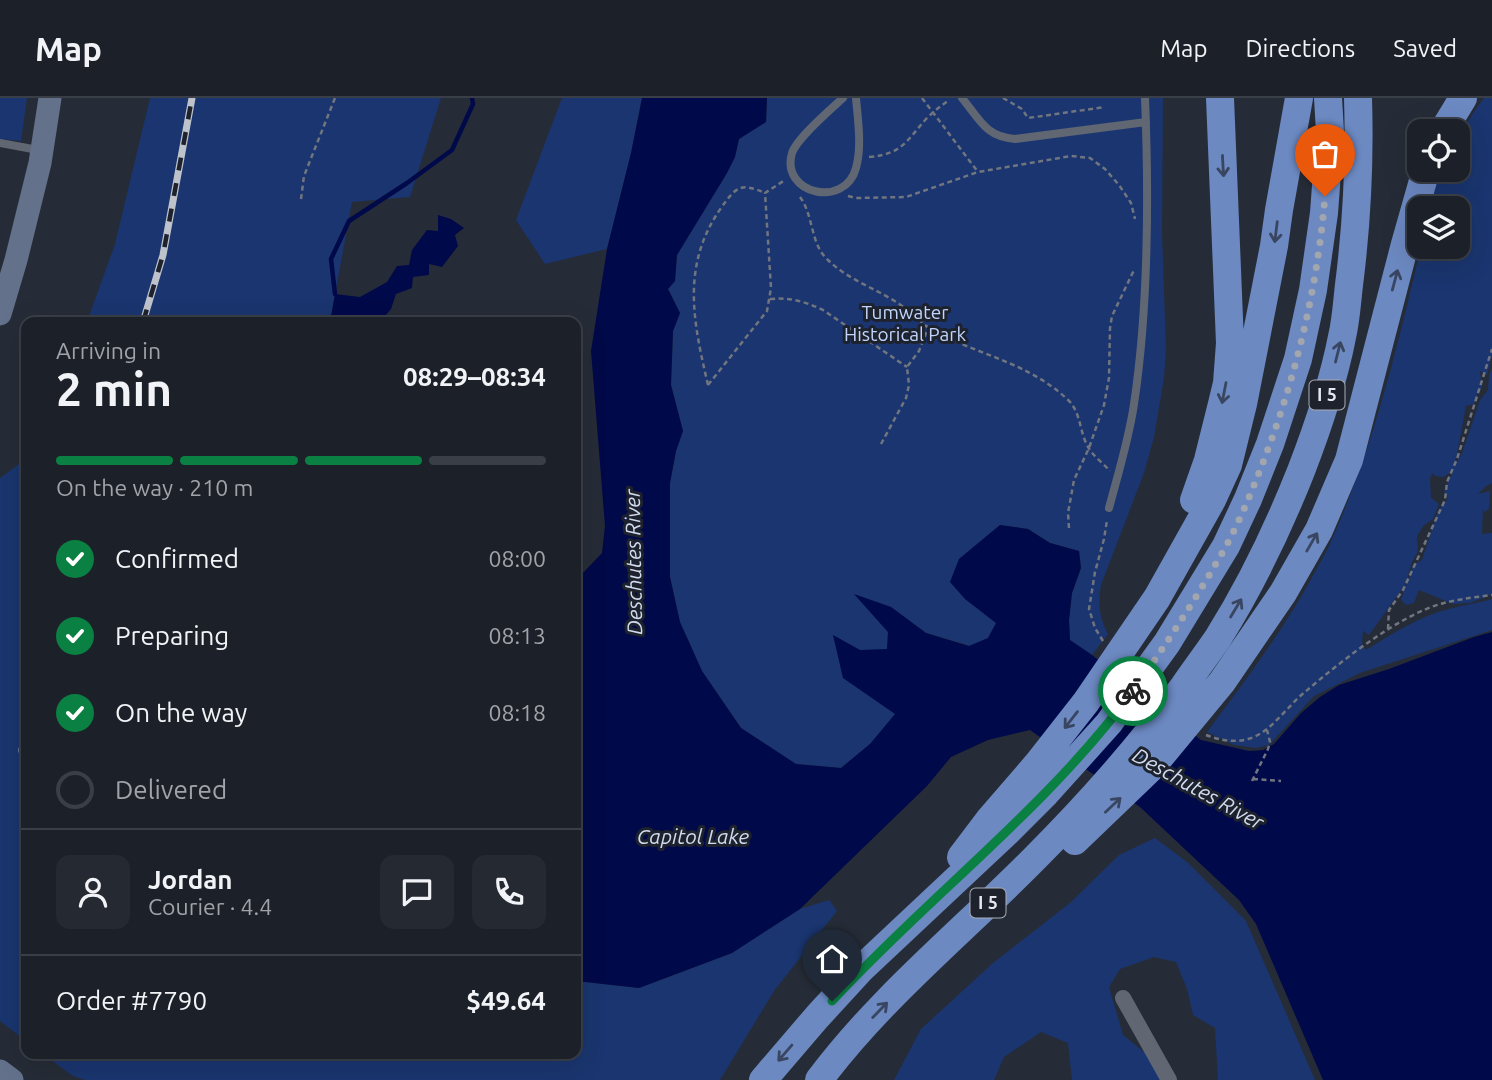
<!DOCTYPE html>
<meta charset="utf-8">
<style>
:root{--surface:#1c2129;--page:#252931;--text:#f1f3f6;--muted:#a0a3a8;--line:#3a3e46;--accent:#0b8043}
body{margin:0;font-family:Ubuntu,sans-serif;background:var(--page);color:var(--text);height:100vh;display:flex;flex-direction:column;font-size:26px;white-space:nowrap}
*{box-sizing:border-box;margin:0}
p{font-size:23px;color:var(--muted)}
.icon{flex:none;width:38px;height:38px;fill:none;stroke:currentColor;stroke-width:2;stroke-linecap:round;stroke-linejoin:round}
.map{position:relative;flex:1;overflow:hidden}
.panel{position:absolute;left:21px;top:219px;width:560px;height:742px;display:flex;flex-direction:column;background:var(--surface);border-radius:14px;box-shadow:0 7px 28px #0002,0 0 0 2px var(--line)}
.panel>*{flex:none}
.fabs{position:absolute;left:1407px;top:21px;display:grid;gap:14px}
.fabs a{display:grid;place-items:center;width:63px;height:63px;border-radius:14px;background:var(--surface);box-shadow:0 7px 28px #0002,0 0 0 2px var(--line);font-size:35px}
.pin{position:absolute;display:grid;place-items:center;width:60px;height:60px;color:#fff;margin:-72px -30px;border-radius:50% 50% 50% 0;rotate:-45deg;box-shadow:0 0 7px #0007}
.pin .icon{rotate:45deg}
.courier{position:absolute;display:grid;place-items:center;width:70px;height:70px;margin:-35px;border:5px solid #0b8043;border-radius:50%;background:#fff;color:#222;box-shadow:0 2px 9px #0007}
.head em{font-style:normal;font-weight:700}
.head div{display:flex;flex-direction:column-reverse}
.head{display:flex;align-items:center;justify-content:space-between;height:119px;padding:0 35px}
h1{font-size:46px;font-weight:700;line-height:52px}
.bar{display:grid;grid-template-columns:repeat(4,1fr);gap:10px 7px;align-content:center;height:84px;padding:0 35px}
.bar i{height:9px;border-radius:5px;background:var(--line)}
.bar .selected{background:var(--accent)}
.bar p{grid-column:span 4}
.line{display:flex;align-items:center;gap:18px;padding:0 35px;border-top:2px solid var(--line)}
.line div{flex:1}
.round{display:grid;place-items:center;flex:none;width:74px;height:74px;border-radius:14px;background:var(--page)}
ol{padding:0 35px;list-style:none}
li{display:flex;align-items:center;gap:21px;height:77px}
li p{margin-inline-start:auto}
li .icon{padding:7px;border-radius:50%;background:var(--accent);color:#fff;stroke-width:4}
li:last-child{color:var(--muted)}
li i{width:38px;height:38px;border:4px solid var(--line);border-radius:50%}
header{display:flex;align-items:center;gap:42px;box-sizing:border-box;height:98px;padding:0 35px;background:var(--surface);border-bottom:2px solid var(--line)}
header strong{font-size:33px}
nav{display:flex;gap:38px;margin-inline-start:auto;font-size:24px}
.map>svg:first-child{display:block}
.green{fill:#1a356f}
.water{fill:#000949}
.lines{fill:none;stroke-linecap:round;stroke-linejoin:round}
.stream{stroke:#000949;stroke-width:4.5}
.path{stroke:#70757f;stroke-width:2.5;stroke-dasharray:5 3.5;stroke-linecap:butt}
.lane{stroke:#606773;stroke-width:8}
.street{stroke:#606773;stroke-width:16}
.secondary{stroke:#64718b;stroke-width:23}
.highway{stroke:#6c89c2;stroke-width:28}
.rail-casing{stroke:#bec2cb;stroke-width:7}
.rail{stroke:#1d222d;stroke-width:4.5;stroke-dasharray:13;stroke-linecap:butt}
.oneway{stroke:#394661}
.done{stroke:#a2a6af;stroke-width:7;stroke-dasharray:0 12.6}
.route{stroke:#0b8043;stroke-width:9}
.labels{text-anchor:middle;stroke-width:6;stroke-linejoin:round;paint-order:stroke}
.shield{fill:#1d222d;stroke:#a8adb6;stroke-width:2}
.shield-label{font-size:18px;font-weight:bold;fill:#e4e8f0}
.park-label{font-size:19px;fill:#c1d5fc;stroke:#1d222d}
.water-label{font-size:21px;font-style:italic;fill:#d1dbef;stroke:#1d222d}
</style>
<header>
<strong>Map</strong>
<nav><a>Map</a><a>Directions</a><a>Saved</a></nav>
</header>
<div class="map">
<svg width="1492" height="982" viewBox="0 0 1492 982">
<rect width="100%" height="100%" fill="#262c37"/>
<path class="green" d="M0 0H27L21 43 0 41Z
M150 0H441L410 99 352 104 330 224H87L115 146Z
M562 0H642L631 55 607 151 545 166 516 122Z
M767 0H1163L1162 134 1166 252 1164 280 1154 339 1144 375 1101 487C1098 506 1099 519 1108 536L1092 557 1070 542 1069 522 1072 495 1081 470 1079 453 1050 445 1028 431 1000 427 959 461 985 517 997 525 988 540 970 548 926 535 891 509 856 497 888 534 887 552H860L834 538 843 579 896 616 870 646 841 670 796 666 741 630 702 573 680 524 670 479V385L676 353 683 333 671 287 673 233 680 215 668 191 675 183 677 157 727 75 735 59 739 41 766 24Z
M1484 0H1492V258L1487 277 1480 273 1482 291 1479 293 1474 306 1466 308 1455 367 1462 355 1480 302 1488 292 1489 277 1492 270V385L1486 388 1478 396 1490 393 1489 411 1484 414 1483 411 1482 436 1492 435V496L1470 505 1453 506 1419 492 1414 505 1406 507 1401 502 1413 467 1422 462 1438 413 1448 400 1444 393 1454 371 1444 379 1435 378 1432 375 1430 381 1431 400 1439 406 1433 421 1423 428 1417 439 1418 453 1412 464 1405 487 1369 537 1363 533 1362 546 1366 552C1392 536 1420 518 1449 511 1464 507 1478 505 1492 501V532L1360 575 1314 598 1269 647 1256 650 1234 647 1207 634C1243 586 1279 538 1309 485 1315 473 1323 461 1329 448 1373 352 1397 251 1421 149H1458V110H1430L1435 89 1443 72H1458V41L1473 15Z
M26 361V943L0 923V380Z
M1155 740 1187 764 1246 823 1315 982H1218L1215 930 1193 917 1187 891 1176 864 1154 859 1120 871 1109 889 1123 937 1159 966 1167 982H1072L1068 945 1041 934 1004 959 994 982H894L921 931 993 865 1070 805 1119 757Z
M829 802 837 813 774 893 720 982H85L73 978 43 956H576V883L639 890 732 855 800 811Z"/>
<path class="water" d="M642 0H767L766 24 739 41 735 59 727 75 677 157 675 183 668 191 680 215 673 233 671 287 683 333 676 353 670 385V479L680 524 702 573 741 630 796 666 841 670 870 646 895 616 843 580 833 537 860 552 887 551 888 534 854 496 891 509 926 535 969 548 988 540 996 525 965 501 950 484 959 461 1000 427 1028 431 1050 445 1079 453 1081 470 1072 495 1069 522 1070 542 1092 557 1201 642 1249 653 1263 652 1274 646 1301 615 1320 599 1339 587 1389 571 1474 539 1492 534V982H1323L1256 826 1239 802 1140 709 1030 632 988 642 951 659 927 688 800 811 732 855 639 890 576 883V477H581L602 455 605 428 591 253 607 151 631 55Z
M438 117 451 121 464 130 455 137 458 148 442 169 429 166V177L413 179 412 190 396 196 391 211 380 224H330L335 196 360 199 387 184 397 168 409 167 412 152 427 132 438 133Z"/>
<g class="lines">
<path class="stream" d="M335 196 331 161 349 123 407 85 452 52 473 6 472 0"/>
<path class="path" d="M922 0 978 74
M1003 0 1022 11 1028 20 1105 9
M869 59C903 56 906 43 927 20 934 13 941 8 949 2
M848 98 856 100 906 99 978 74 1071 58 1090 60 1105 71 1119 87 1131 105 1135 121
M800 99C814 118 810 146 828 162 849 183 881 192 905 210 917 218 925 230 939 236 982 257 1031 267 1067 301 1081 313 1079 333 1088 349 1093 358 1103 365 1110 373
M301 101 304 78 335 0
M770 201C790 199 806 204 823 212L907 269
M708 287C693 223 681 167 721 110 736 89 740 84 765 95
M708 287 767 213 771 190 765 95 785 82
M881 346 906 300 909 287 907 269 919 253 928 230
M1069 430 1068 415 1074 382 1089 350 1104 307 1109 280 1110 230 1112 218 1134 172
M1388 531 1389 512 1403 492 1445 402 1447 384 1457 361 1492 251
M1103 543 1095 530 1089 511 1095 474 1104 441 1107 422
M1206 637C1219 642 1234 645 1248 641 1271 635 1287 608 1305 594 1340 564 1400 516 1444 505 1460 501 1476 499 1492 497
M1253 681 1281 683
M1252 683 1268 651 1270 644 1267 632"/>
<path class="lane" d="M843 0C830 12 797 40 792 55 780 96 845 111 856 70 862 48 858 23 856 0
M962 0C980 22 986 39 1015 41L1146 24
M0 45 38 52
M1109 410C1118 376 1129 341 1134 306 1149 206 1149 100 1145 0"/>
<path class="street" d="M1123 900 1169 982"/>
<path class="secondary" d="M0 216 16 162 40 65 50 0
M0 973 12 982"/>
<path class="highway" d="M1443 33 1463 0
M1194 402 1208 362 1222 306 1227 285 1230 245 1220 0
M1075 743 1151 670 1222 584 1283 495 1319 432 1349 362 1405 146 1426 72
M961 759 989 722 1039 664 1086 604 1157 500 1212 402 1228 367 1243 306 1274 148 1279 112 1299 0
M763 982 817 919 861 871 1007 734 1046 695 1109 625 1167 545 1226 448 1248 401 1270 346 1298 261 1313 192 1324 115 1330 34 1328 0
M819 982C881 899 963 833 1035 760 1090 705 1138 651 1184 588 1195 572 1207 556 1218 540 1251 487 1278 431 1301 373 1318 329 1333 285 1342 239 1346 222 1347 204 1349 187 1357 124 1360 63 1358 0"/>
<g class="rail-casing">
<path id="rail" d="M143 224 163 157 192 0
M26 630 22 652 26 681"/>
</g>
<use href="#rail" class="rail"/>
</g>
<defs><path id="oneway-shaft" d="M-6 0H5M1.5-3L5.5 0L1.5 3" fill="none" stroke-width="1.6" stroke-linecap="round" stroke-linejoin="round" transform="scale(1.75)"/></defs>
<g class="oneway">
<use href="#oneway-shaft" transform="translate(1223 68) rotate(87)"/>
<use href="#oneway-shaft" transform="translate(1276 134) rotate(97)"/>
<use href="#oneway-shaft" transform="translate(1395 182) rotate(-75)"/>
<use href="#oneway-shaft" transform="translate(1338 254) rotate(-76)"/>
<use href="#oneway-shaft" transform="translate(1224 295) rotate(101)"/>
<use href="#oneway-shaft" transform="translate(1312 444) rotate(-60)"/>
<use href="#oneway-shaft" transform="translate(1236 510) rotate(-59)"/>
<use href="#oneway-shaft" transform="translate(1071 622) rotate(128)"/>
<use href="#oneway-shaft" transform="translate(1113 707) rotate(-43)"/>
<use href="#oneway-shaft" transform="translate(880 912) rotate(-46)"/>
<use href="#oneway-shaft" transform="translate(785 955) rotate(131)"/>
</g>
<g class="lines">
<path class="done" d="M1133 593C1166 547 1197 499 1225 450 1237 428 1247 405 1256 382 1293 291 1317 196 1325 98"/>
<path class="route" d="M832 903C930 797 1047 710 1133 593"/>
</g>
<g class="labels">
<g class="shield">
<rect x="1309.5" y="282.5" width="35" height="29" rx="5"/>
<rect x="970.5" y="790.5" width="35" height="29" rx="5"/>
</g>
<g class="shield-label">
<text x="1327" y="303">I 5</text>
<text x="988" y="811">I 5</text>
</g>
<g class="park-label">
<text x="905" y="221">Tumwater<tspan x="905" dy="22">Historical Park</tspan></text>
</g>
<g class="water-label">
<text transform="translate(634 464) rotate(-91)" y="7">Deschutes River</text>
<text transform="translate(1198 691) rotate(29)" y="7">Deschutes River</text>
<text x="693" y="746">Capitol Lake</text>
</g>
</g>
</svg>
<div class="fabs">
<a><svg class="icon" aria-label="locate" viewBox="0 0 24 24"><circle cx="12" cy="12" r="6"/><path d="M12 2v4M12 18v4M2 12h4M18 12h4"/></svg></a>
<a><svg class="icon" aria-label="layers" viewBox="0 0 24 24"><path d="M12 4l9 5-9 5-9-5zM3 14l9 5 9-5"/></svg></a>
</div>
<div class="pin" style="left:1325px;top:98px;background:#ea580c"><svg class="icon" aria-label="bag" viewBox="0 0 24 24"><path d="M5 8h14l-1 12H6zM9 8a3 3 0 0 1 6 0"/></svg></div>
<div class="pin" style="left:832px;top:903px;background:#1f2937"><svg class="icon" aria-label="home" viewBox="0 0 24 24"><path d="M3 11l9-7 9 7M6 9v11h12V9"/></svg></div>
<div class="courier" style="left:1133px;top:593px"><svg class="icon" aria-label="bike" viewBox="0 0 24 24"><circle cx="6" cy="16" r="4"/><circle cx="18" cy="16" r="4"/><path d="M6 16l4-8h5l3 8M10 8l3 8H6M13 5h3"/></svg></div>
<section class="panel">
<div class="head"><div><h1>2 min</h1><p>Arriving in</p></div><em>08:29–08:34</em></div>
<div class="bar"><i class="selected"></i><i class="selected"></i><i class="selected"></i><i></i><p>On the way · 210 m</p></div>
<ol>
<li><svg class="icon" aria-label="check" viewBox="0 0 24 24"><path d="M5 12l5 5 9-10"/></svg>Confirmed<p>08:00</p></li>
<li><svg class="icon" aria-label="check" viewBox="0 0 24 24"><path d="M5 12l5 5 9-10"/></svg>Preparing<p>08:13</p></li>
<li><svg class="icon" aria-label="check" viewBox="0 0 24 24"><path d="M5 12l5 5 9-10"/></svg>On the way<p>08:18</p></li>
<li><i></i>Delivered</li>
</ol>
<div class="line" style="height:126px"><a class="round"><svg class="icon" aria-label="person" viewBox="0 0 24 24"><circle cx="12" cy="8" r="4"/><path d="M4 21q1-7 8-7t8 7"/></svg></a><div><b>Jordan</b><p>Courier · 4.4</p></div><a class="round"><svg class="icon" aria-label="chat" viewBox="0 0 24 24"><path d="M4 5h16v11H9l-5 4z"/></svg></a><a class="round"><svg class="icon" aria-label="phone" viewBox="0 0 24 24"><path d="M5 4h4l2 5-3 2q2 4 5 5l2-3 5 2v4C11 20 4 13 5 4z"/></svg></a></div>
<div class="line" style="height:91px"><div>Order #7790</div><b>$49.64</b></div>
</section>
</div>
